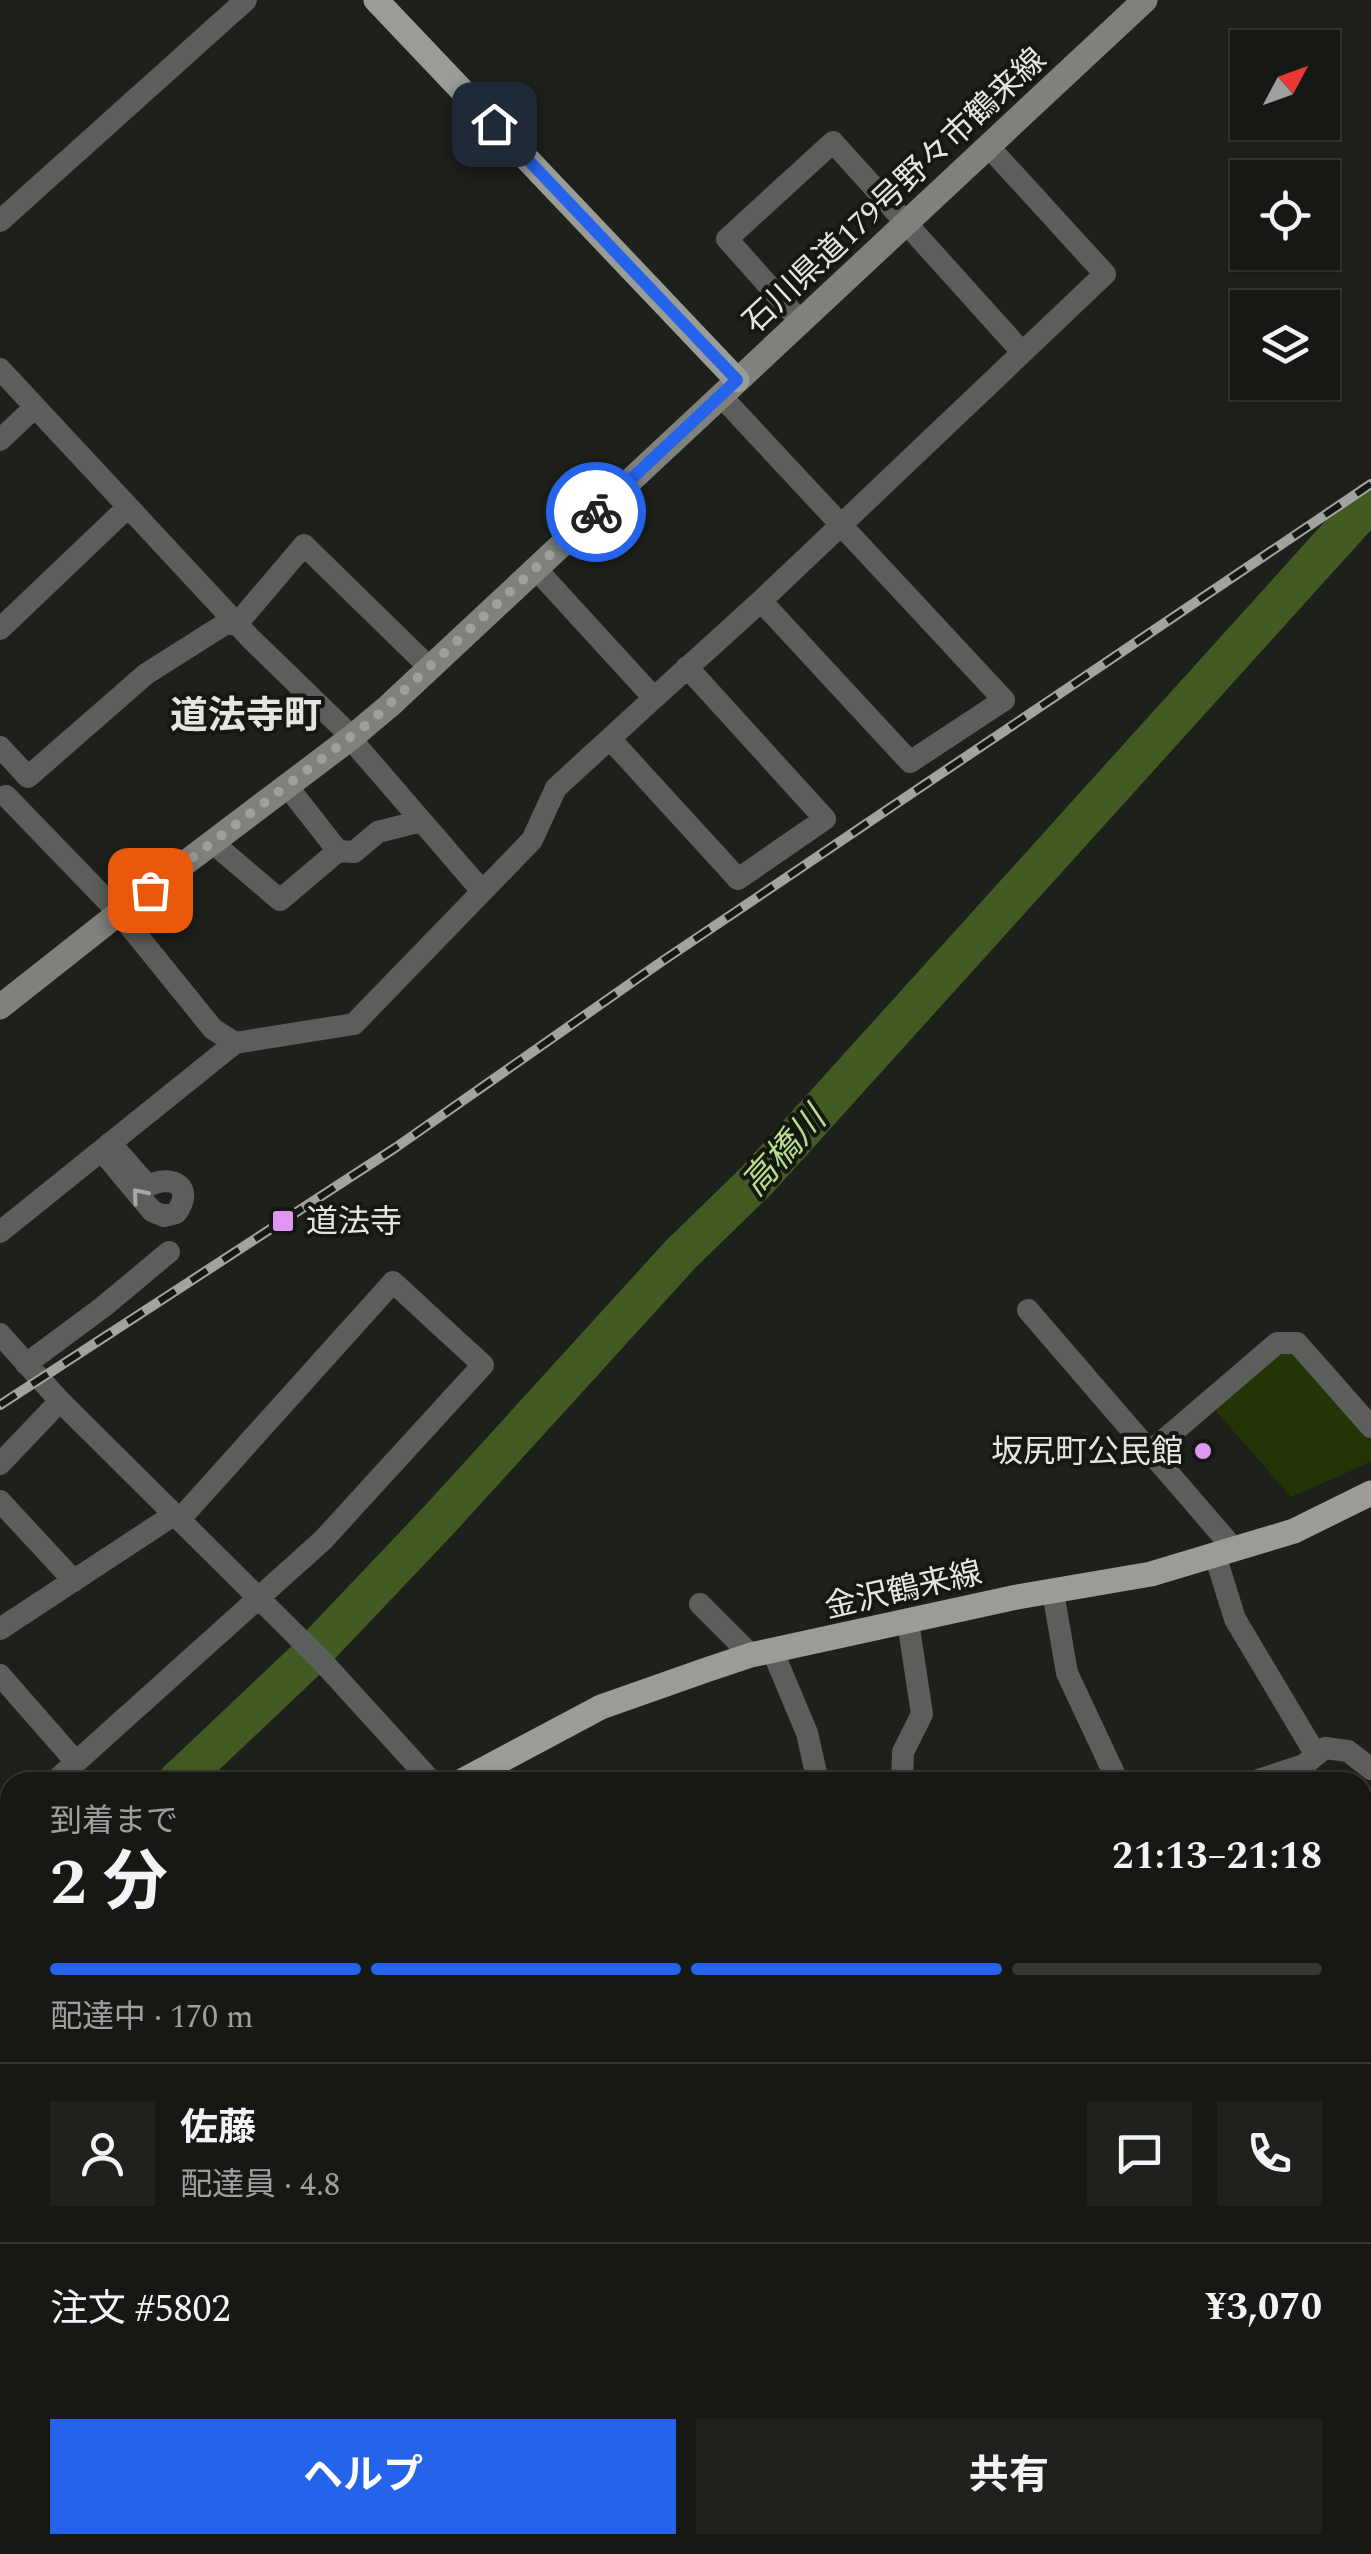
<!DOCTYPE html>
<html lang="ja">
<meta charset="utf-8">
<style>
:root{--surface:#161814;--page:#1f211d;--text:#f1f3f6;--muted:#9ea0a0;--line:#353734;--accent:#2563eb}
body{margin:0;font-family:Spectral,"Noto Sans JP",serif;background:var(--page);color:var(--text);height:100vh;display:flex;flex-direction:column;font-size:38px;white-space:nowrap}
*{box-sizing:border-box;margin:0}
p{font-size:32px;color:var(--muted)}
.icon{flex:none;width:55px;height:55px;fill:none;stroke:currentColor;stroke-width:2;stroke-linecap:round;stroke-linejoin:round}
.map{position:relative;flex:1;overflow:hidden}
.drawer{position:absolute;left:0px;top:1772px;width:1372px;height:782px;display:flex;flex-direction:column;background:var(--surface);border-radius:30px 30px 0 0;box-shadow:0 2px 8px #0004,0 0 0 2px var(--line)}
.drawer>*{flex:none}
.needle{width:65px;rotate:49deg}
.fabs{position:absolute;left:1230px;top:30px;display:grid;gap:20px}
.fabs a{display:grid;place-items:center;width:110px;height:110px;border-radius:0px;background:var(--surface);box-shadow:0 2px 8px #0004,0 0 0 2px var(--line);font-size:50px}
.pin{position:absolute;display:grid;place-items:center;width:85px;height:85px;color:#fff;margin:-42px;border-radius:20px;box-shadow:0 5px 15px #0006}
.courier{position:absolute;display:grid;place-items:center;width:100px;height:100px;margin:-50px;border:8px solid #2563eb;border-radius:50%;background:#fff;color:#222;box-shadow:0 2px 12px #0007}
.summary em{font-style:normal;font-weight:700}
.summary div{display:flex;flex-direction:column-reverse}
.summary{display:flex;align-items:center;justify-content:space-between;height:170px;padding:0 50px}
h1{font-size:65px;font-weight:700;line-height:75px}
.bar{display:grid;grid-template-columns:repeat(4,1fr);gap:15px 10px;align-content:center;height:120px;padding:0 50px}
.bar i{height:12px;border-radius:8px;background:var(--line)}
.bar .selected{background:var(--accent)}
.bar p{grid-column:span 4}
.line{display:flex;align-items:center;gap:25px;padding:0 50px;border-top:2px solid var(--line)}
.line div{flex:1}
.round{display:grid;place-items:center;flex:none;width:105px;height:105px;border-radius:0px;background:var(--page)}
.cta{display:flex;gap:20px;margin-top:auto;padding:20px 50px}
.cta a{flex:1;height:115px;border-radius:0px;background:var(--accent);color:#fff;font-size:40px;font-weight:700;line-height:115px;text-align:center}
.cta a+a{background:var(--page);color:var(--text)}
.map>svg:first-child{display:block}
.green{fill:#233504}
.lines{fill:none;stroke-linecap:round;stroke-linejoin:round}
.river{stroke:#445a23;stroke-width:40}
.minor{stroke:#5c5e5b;stroke-width:22}
.secondary{stroke:#7f817d;stroke-width:25}
.primary{stroke:#9a9d97;stroke-width:25}
.rail-casing{stroke:#a1a39f;stroke-width:10}
.rail{stroke:#151712;stroke-width:6;stroke-dasharray:19;stroke-linecap:butt}
.oneway{stroke:#a6a8a5}
.done{stroke:#9ea09c;stroke-width:10;stroke-dasharray:0 18}
.route{stroke:#2563eb;stroke-width:12}
.poi-dot{fill:#de98f2;stroke:#151712;stroke-width:4}
.labels{text-anchor:middle;stroke-width:8;stroke-linejoin:round;paint-order:stroke}
.street-label{font-size:32px;fill:#e3e5e1;stroke:#151712}
.poi-label{font-size:32px;fill:#e3e5e1;stroke:#151712;text-anchor:start}
.water-label{font-size:35px;font-style:italic;fill:#b7dc89;stroke:#151712}
.quarter-label{font-size:38px;font-weight:bold;fill:#e3e5e1;stroke:#151712}
</style>
<div class="map">
<svg width="1371" height="2554" viewBox="0 0 1371 2554">
<rect width="100%" height="100%" fill="#1e201b"/>
<path class="green" d="M1294 1352 1371 1441V1462L1291 1497 1215 1410 1280 1353Z
M1371 2012V2554H121L119 2545H1362V2021H1367Z"/>
<g class="lines">
<path class="river" d="M177 1782 305 1661 438 1521 680 1255 757 1180 1363 509 1371 503
M0 1947 10 1939"/>
<path class="minor" d="M0 221 246 0
M801 322 727 239 833 142 1022 352
M0 369 252 640 352 737 356 745 482 891
M721 396 1004 700 910 762 761 601
M0 440 35 407
M0 629 128 507
M654 698 761 601 1105 274 989 147
M611 740 738 879 825 819 687 667
M0 747 28 777 146 674 225 624H237L304 545 430 668
M287 786 338 851
M6 796 119 913 213 1029 235 1043 354 1024 532 840 556 788 654 698 536 569
M213 843 280 900 338 851 354 852 378 832 421 821
M102 1151 152 1211 164 1216 176 1213C195 1188 173 1173 148 1186L110 1143
M0 1232 235 1043
M1028 1310 1234 1549
M0 1334 60 1401 322 1661 432 1782
M26 1364 103 1307 169 1252
M1151 1451 1277 1343H1297L1371 1427
M0 1464 60 1401
M0 1501 74 1581
M1215 1555 1235 1619 1316 1755 1325 1748 1348 1751 1371 1769
M1053 1592 1067 1673 1118 1782
M700 1604 751 1655
M0 1629 175 1514
M773 1652 807 1733 818 1782
M0 1675 76 1762
M54 1782 323 1540 483 1365 393 1282 180 1519
M902 1782 903 1752 922 1714 908 1622
M1252 1782 1304 1765 1316 1755
M0 1831 10 1822
M1362 1911 1371 1905
M0 2036 10 2033
M1362 2311 1371 2314
M0 2368 10 2354"/>
<path class="secondary" d="M0 1007 119 913 352 737 389 706 1145 0"/>
<path class="primary" d="M376 0 737 380
M460 1782 601 1707 706 1670 751 1655 1017 1597 1151 1574 1294 1531 1371 1493
M0 2314 10 2273"/>
<g class="rail-casing">
<path id="rail" d="M0 1405 395 1148 661 962 1371 484"/>
</g>
<use href="#rail" class="rail"/>
</g>
<defs><path id="oneway-chevron" d="M-2-3.5L2.5 0L-2 3.5" fill="none" stroke-width="1.6" stroke-linecap="round" stroke-linejoin="round" transform="scale(2.5)"/></defs>
<use class="oneway" href="#oneway-chevron" transform="translate(139 1195) rotate(-130)"/>
<g class="lines">
<path class="done" d="M150 890 370 722 596 512"/>
<path class="route" d="M494 124 737 380 596 512"/>
</g>
<g class="poi-dot">
<rect x="271" y="1209" width="24" height="24" rx="5"/>
<circle cx="1203" cy="1451" r="10"/>
</g>
<g class="labels">
<g class="street-label">
<text transform="translate(894 190) rotate(-43)" y="11">石川県道179号野々市鶴来線</text>
<text transform="translate(903 1589) rotate(-13)" y="11">金沢鶴来線</text>
</g>
<g class="poi-label">
<text x="306" y="1232">道法寺</text>
<text x="1183" y="1462" text-anchor="end">坂尻町公民館</text>
</g>
<g class="water-label">
<text transform="translate(783 1151) rotate(-48)" y="12">高橋川</text>
</g>
<g class="quarter-label">
<text x="246" y="728">道法寺町</text>
</g>
</g>
</svg>
<div class="fabs">
<a><svg class="needle" viewBox="-14 -14 28 28"><path d="M0-13l5 13h-10z" fill="#e53935"/><path d="M0 13l5-13h-10z" fill="#9ea0a0"/></svg></a>
<a><svg class="icon" aria-label="locate" viewBox="0 0 24 24"><circle cx="12" cy="12" r="6"/><path d="M12 2v4M12 18v4M2 12h4M18 12h4"/></svg></a>
<a><svg class="icon" aria-label="layers" viewBox="0 0 24 24"><path d="M12 4l9 5-9 5-9-5zM3 14l9 5 9-5"/></svg></a>
</div>
<div class="pin" style="left:150px;top:890px;background:#ea580c"><svg class="icon" aria-label="bag" viewBox="0 0 24 24"><path d="M5 8h14l-1 12H6zM9 8a3 3 0 0 1 6 0"/></svg></div>
<div class="pin" style="left:494px;top:124px;background:#1f2937"><svg class="icon" aria-label="home" viewBox="0 0 24 24"><path d="M3 11l9-7 9 7M6 9v11h12V9"/></svg></div>
<div class="courier" style="left:596px;top:512px"><svg class="icon" aria-label="bike" viewBox="0 0 24 24"><circle cx="6" cy="16" r="4"/><circle cx="18" cy="16" r="4"/><path d="M6 16l4-8h5l3 8M10 8l3 8H6M13 5h3"/></svg></div>
<section class="drawer">
<div class="summary"><div><h1>2 分</h1><p>到着まで</p></div><em>21:13–21:18</em></div>
<div class="bar"><i class="selected"></i><i class="selected"></i><i class="selected"></i><i></i><p>配達中 · 170 m</p></div>
<div class="line" style="height:180px"><a class="round"><svg class="icon" aria-label="person" viewBox="0 0 24 24"><circle cx="12" cy="8" r="4"/><path d="M4 21q1-7 8-7t8 7"/></svg></a><div><b>佐藤</b><p>配達員 · 4.8</p></div><a class="round"><svg class="icon" aria-label="chat" viewBox="0 0 24 24"><path d="M4 5h16v11H9l-5 4z"/></svg></a><a class="round"><svg class="icon" aria-label="phone" viewBox="0 0 24 24"><path d="M5 4h4l2 5-3 2q2 4 5 5l2-3 5 2v4C11 20 4 13 5 4z"/></svg></a></div>
<div class="line" style="height:130px"><div>注文 #5802</div><b>¥3,070</b></div>
<div class="cta"><a>ヘルプ</a><a>共有</a></div>
</section>
</div>
